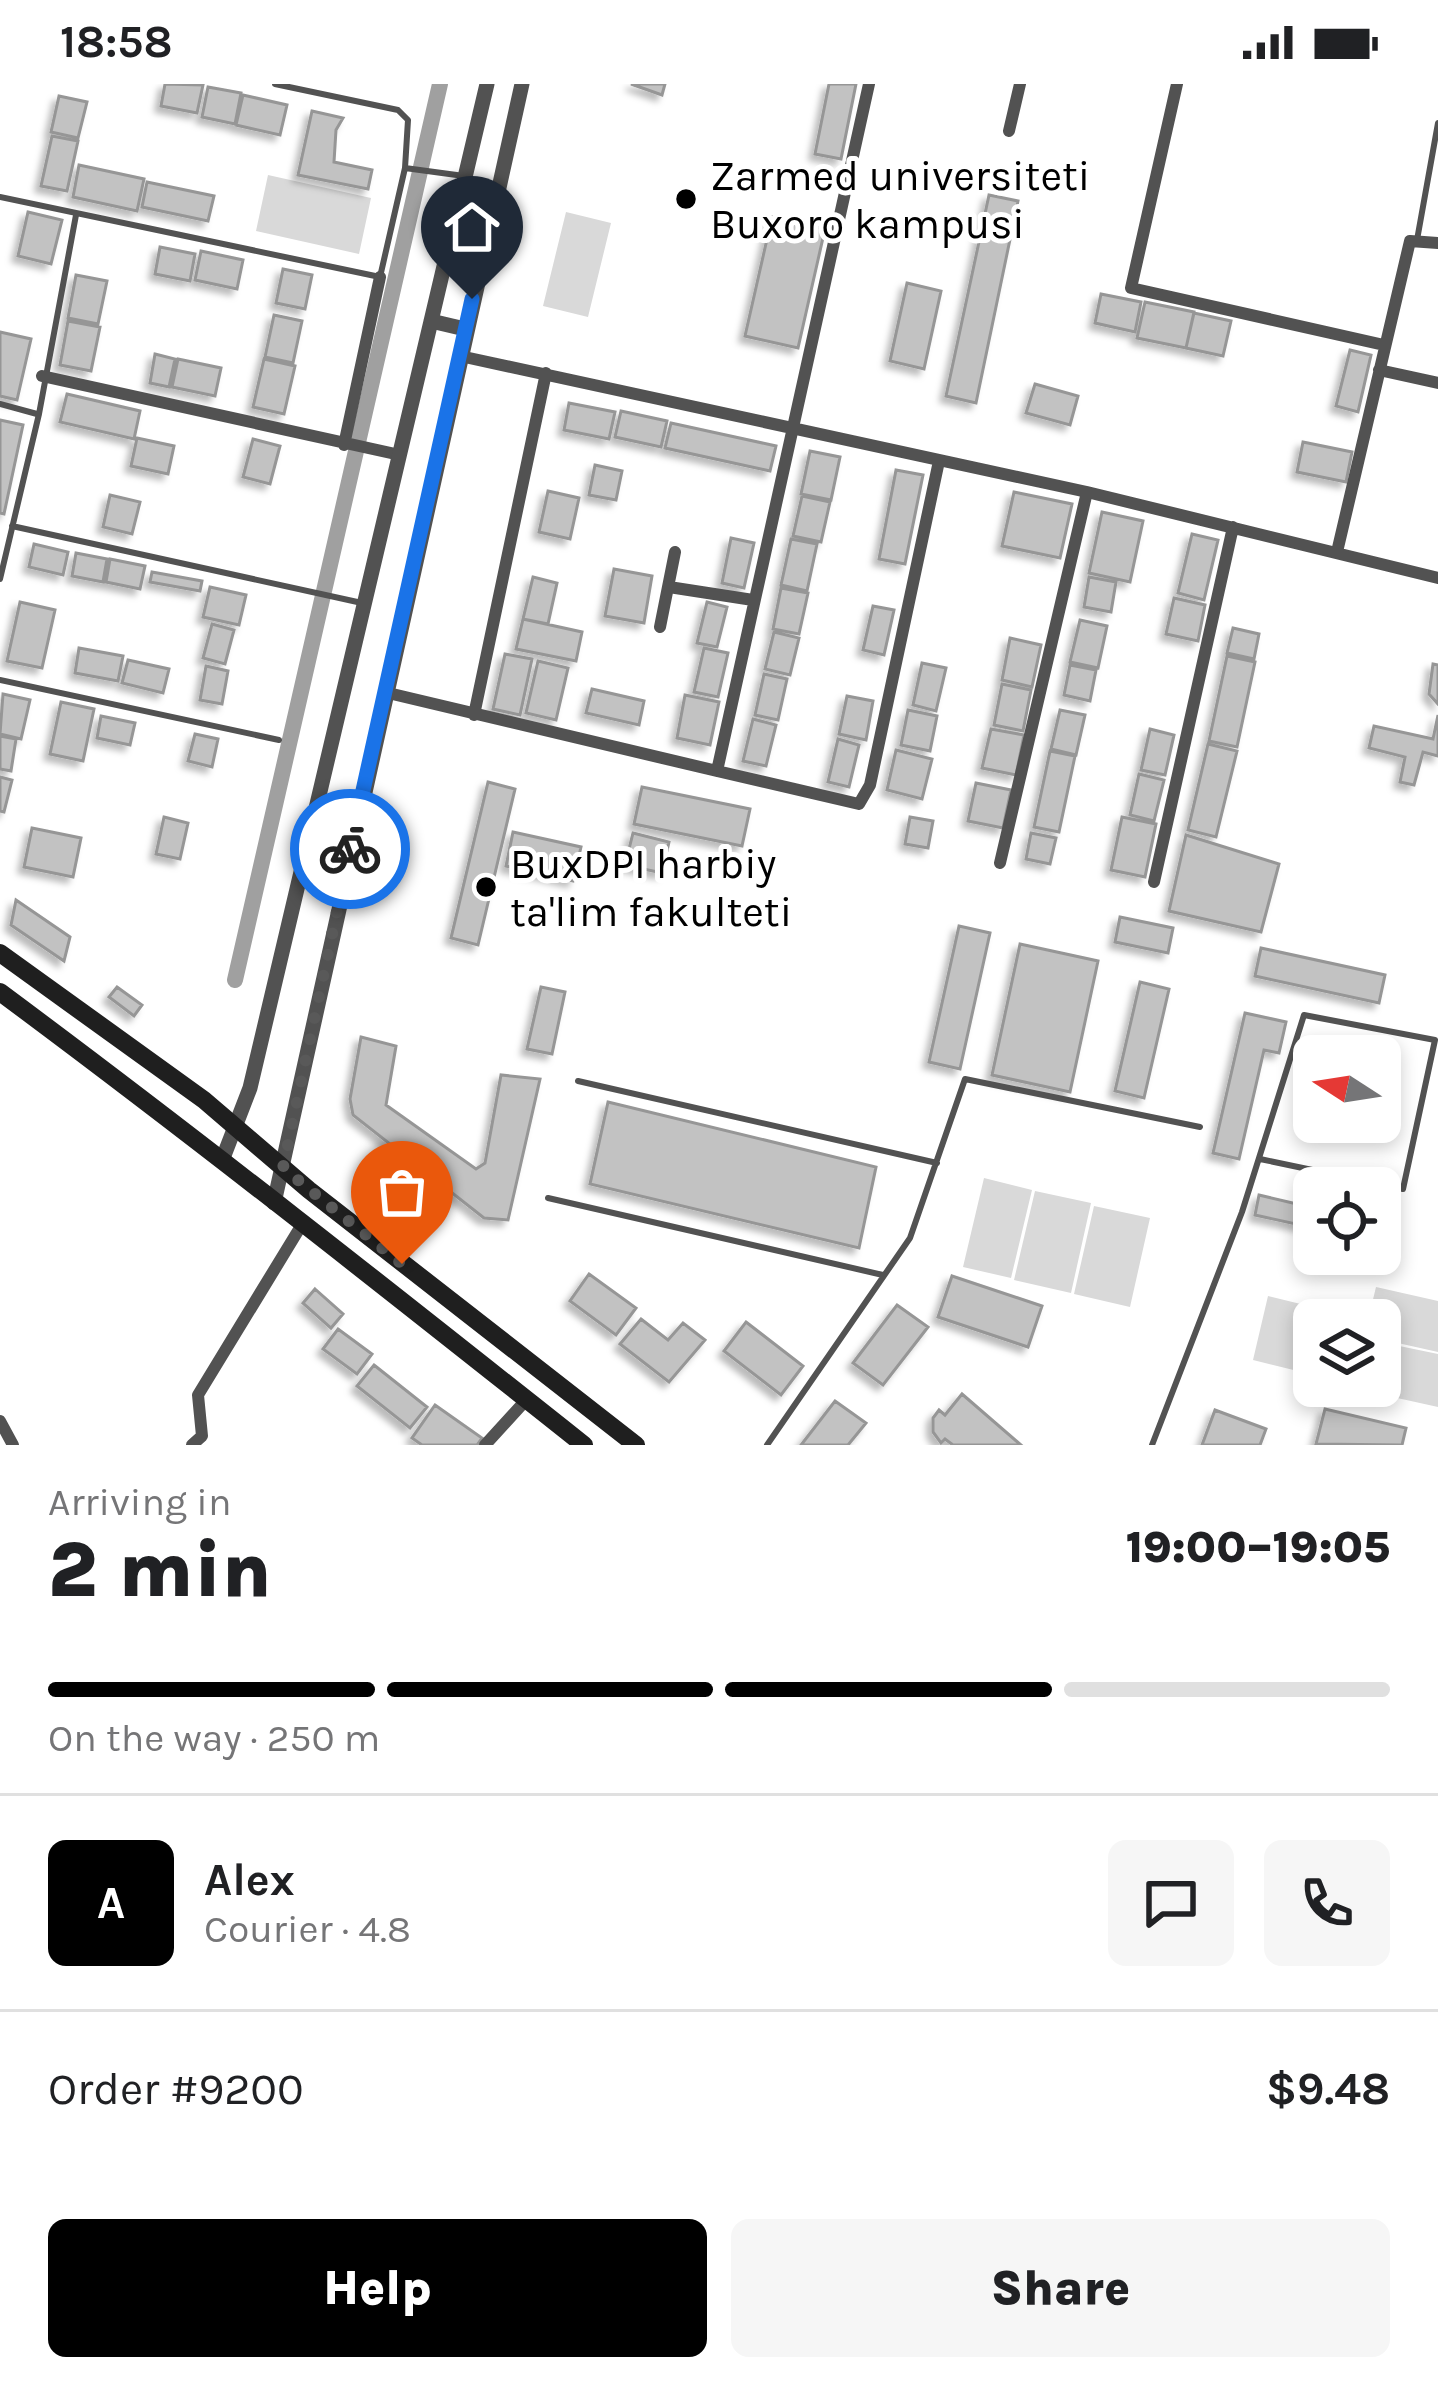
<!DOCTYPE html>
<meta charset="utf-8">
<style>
:root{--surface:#fff;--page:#f6f6f6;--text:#202124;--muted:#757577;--line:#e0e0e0;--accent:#000}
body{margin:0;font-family:Karla,sans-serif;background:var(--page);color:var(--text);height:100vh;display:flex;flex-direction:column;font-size:45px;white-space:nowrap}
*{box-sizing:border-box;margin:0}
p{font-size:39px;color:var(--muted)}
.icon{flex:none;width:66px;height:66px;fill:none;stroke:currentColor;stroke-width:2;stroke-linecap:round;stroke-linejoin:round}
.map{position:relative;height:1361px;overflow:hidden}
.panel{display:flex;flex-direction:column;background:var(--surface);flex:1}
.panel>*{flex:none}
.needle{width:78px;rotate:282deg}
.buttons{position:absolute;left:1293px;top:951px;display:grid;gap:24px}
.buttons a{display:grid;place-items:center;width:108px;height:108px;border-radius:18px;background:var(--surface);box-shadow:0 6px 18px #0003;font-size:60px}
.pin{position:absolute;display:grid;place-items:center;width:102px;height:102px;color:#fff;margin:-123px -51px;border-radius:50% 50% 50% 0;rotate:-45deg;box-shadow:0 0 12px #0007}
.pin .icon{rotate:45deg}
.courier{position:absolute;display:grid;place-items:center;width:120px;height:120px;margin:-60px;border:9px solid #1a73e8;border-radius:50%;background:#fff;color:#222;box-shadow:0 3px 15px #0007}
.headline em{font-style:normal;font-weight:800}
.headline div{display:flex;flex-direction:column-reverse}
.headline{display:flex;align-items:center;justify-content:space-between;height:204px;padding:0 48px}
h1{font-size:78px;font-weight:800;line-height:90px}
.bar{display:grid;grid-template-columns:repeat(4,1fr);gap:18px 12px;align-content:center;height:144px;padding:0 48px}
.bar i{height:15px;border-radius:9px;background:var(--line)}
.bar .selected{background:var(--accent)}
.bar p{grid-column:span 4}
.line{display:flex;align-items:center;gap:30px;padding:0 48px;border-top:3px solid var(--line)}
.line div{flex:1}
.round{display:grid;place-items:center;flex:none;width:126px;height:126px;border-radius:18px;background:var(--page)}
.button{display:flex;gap:24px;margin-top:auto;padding:24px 48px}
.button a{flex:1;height:138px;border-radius:18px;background:var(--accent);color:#fff;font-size:48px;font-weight:800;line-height:138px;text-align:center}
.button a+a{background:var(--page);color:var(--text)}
.status{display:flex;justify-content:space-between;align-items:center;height:84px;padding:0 60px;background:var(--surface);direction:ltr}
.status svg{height:33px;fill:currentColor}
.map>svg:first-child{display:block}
.green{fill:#d9d9d9}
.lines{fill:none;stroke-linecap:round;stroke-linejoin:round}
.canal{stroke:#a0a0a0;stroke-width:16}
.building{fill:#c2c2c2;stroke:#969696;stroke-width:3;filter:url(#shadow)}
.service{stroke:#525252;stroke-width:6}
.minor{stroke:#525252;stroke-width:12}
.tertiary{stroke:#525252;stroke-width:15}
.secondary{stroke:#1f1f1f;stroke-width:18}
.done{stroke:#595959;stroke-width:12;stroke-dasharray:0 21.6}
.route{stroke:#1a73e8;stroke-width:15}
.poi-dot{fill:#000;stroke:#fff;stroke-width:4.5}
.labels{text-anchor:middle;stroke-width:10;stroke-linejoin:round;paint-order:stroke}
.poi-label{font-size:42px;fill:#000;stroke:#fff;text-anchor:start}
</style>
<div class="status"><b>18:58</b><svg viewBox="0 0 49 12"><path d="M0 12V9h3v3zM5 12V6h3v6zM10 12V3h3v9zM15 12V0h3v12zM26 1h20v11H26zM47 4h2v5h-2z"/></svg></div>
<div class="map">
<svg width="1438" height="1361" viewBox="0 0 1438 1361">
<defs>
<filter id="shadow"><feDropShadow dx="-5.5" dy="5.5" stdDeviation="3" flood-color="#0004"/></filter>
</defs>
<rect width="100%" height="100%" fill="#fff"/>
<path class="green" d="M268 91 371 114 359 170 256 147Z
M566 128 611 139 588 233 543 222Z
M984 1094 1032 1106 1011 1194 963 1183Z
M1035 1107 1091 1119 1071 1209 1014 1196Z
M1094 1122 1150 1134 1130 1223 1074 1210Z
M1376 1203 1438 1217V1268L1380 1255V1236H1368Z
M1268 1212 1366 1236H1314V1291L1253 1276Z
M1380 1258 1438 1270V1323L1352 1304 1380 1302Z"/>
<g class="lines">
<path class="canal" d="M235 896 440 0"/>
</g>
<path class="building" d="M165 0 203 1 197 29 161 22Z
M631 0H665L662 11Z
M829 0H856L841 75 815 70Z
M208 3 241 9 235 40 202 33Z
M243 11 287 21 280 51 236 41Z
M59 12 87 18 78 54 51 48Z
M312 27 343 34 336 46 334 78 372 86 368 105 298 91Z
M52 52 78 57 67 107 41 102Z
M79 81 144 95 137 127 73 113Z
M147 98 214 112 208 137 142 123Z
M989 111 1018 117 976 319 946 312Z
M28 128 62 136 51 180 18 172Z
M772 133 825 145 798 264 745 252Z
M160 163 195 170 190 197 155 190Z
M201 167 243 176 237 205 195 196Z
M283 185 312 191 305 225 276 219Z
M76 191 107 197 98 240 68 234Z
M907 199 941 207 924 285 890 277Z
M1101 210 1141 218 1135 248 1095 239Z
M1145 218 1194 228 1186 264 1137 254Z
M1194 229 1231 237 1223 272 1186 264Z
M274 231 302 237 293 279 265 273Z
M68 237 100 243 91 287 60 281Z
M0 248 31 255 17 316 0 312Z
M1350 266 1371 271 1358 328 1336 322Z
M155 270 175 275 169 303 150 299Z
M178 275 221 284 215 312 172 303Z
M264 275 295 282 284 330 253 323Z
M1035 300 1078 312 1070 341 1026 329Z
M67 310 140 327 134 355 60 338Z
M569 319 615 328 609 355 564 346Z
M621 327 667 337 661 363 615 353Z
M0 336 23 341 4 430 0 429Z
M671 339 776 362 770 387 665 364Z
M137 354 174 362 168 390 131 382Z
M253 355 280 362 270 400 243 393Z
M1303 358 1352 368 1346 398 1297 388Z
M810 367 840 373 831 416 801 410Z
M595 381 622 387 616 416 589 411Z
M896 386 923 391 905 480 879 475Z
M548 407 579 414 570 455 539 448Z
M1014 408 1072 420 1060 474 1002 462Z
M110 411 140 418 132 450 103 443Z
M802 412 830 418 821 458 793 452Z
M1102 428 1143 437 1130 498 1089 489Z
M1192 450 1218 456 1204 516 1178 509Z
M731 454 754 459 744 504 722 499Z
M791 455 817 460 807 507 781 501Z
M34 460 68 468 63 491 29 483Z
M76 469 107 475 103 498 72 492Z
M110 475 145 482 140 505 106 498Z
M614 485 652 492 644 539 605 532Z
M152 488 202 497 200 507 150 498Z
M533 493 557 499 548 540 523 535Z
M1089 493 1116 498 1111 528 1084 523Z
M210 503 246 511 239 541 203 533Z
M781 504 808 509 799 550 773 545Z
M1174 514 1205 521 1198 557 1166 550Z
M20 518 55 526 42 584 7 577Z
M707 518 727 523 717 563 697 559Z
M873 522 894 526 884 571 863 566Z
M523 535 582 548 576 577 516 565Z
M1080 536 1107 542 1098 584 1070 578Z
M212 540 234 546 225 580 203 574Z
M1233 544 1259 550 1254 575 1227 569Z
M774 548 799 554 790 591 765 585Z
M1010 554 1041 561 1032 603 1002 596Z
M79 564 123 572 118 597 75 589Z
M704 564 728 569 718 613 694 608Z
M505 570 532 575 520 631 493 625Z
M1227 572 1255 578 1237 663 1209 657Z
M128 576 169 585 163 609 122 599Z
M538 577 568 584 556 636 526 629Z
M922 579 946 584 936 627 913 621Z
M1433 580 1438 581V620L1429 610Z
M1070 581 1096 586 1090 617 1064 611Z
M206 582 228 587 222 620 200 616Z
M764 590 787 595 778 636 755 631Z
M1002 600 1031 606 1023 647 994 641Z
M592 605 644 617 639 641 586 629Z
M3 610 30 616 21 655 0 650Z
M685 611 719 618 710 661 677 654Z
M847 612 873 617 866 656 839 650Z
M61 618 94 625 83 677 50 670Z
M908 626 937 632 930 667 901 661Z
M1060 626 1085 631 1076 671 1051 665Z
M1438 631V672L1423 668 1414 701 1400 698 1405 673 1369 664 1374 642 1433 655Z
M101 632 135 639 130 661 97 654Z
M753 635 776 641 766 682 743 677Z
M991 645 1024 651 1016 691 982 684Z
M1150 645 1174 651 1165 691 1141 686Z
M195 650 218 655 212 683 188 677Z
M0 652 16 655 11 687 0 685Z
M838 655 859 661 849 703 828 698Z
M1208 660 1237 667 1216 753 1188 746Z
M896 666 932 675 922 715 887 706Z
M1050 667 1075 672 1059 748 1034 743Z
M1139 690 1164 696 1154 737 1130 731Z
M0 693 12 696 4 728 0 727Z
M488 698 515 705 478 861 451 854Z
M976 699 1011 706 1003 744 968 737Z
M642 703 750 725 742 762 634 740Z
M164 733 188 739 180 775 156 770Z
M910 733 933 737 928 764 905 760Z
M1122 733 1156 740 1145 793 1111 786Z
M32 744 81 754 73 793 24 783Z
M513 748 581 763 573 797 506 782Z
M633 749 669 758 662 789 625 781Z
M1031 749 1056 754 1050 780 1026 775Z
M1186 751 1279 780 1261 848 1169 827Z
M16 816 70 853 64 877 11 841Z
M1120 833 1173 844 1168 869 1115 858Z
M959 842 990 849 960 985 929 978Z
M1020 860 1098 877 1070 1008 992 991Z
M1261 864 1385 891 1379 919 1255 892Z
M1140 898 1169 905 1144 1014 1115 1007Z
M117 903 142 921 134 932 109 913Z
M541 903 565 908 552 970 527 965Z
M1245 929 1286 938 1279 969 1264 966 1239 1075 1213 1069Z
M361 953 396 962 386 1021 476 1085 485 1079 501 991 540 995 508 1136 484 1134 353 1031 350 1015Z
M608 1018 876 1083 859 1164 590 1100Z
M1259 1111 1314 1124V1144L1255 1131Z
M589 1190 636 1224 616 1251 570 1217Z
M952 1192 1042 1222 1028 1263 938 1233Z
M315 1205 343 1230 331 1244 303 1219Z
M897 1221 928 1243 883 1301 853 1279Z
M641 1235 668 1256 683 1239 705 1256 669 1298 620 1260Z
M746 1238 803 1282 781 1311 724 1267Z
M338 1245 372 1270 357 1290 323 1265Z
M374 1281 427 1323 410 1344 357 1302Z
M962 1310 1021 1361H953L945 1355 941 1359 933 1348V1334L939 1326 945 1331Z
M835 1317 866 1339 848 1361H801Z
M435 1321 482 1354 477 1361H422L412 1354Z
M1325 1325 1406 1344 1402 1361 1316 1360Z
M1215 1326 1266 1345 1260 1361H1202Z"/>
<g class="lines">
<path class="service" d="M275 0 398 26 408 36 405 84 464 92
M0 113 380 193 405 84
M1417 156 1438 39
M0 320 37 330
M12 442 362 519
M0 495 39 330 76 131
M0 596 279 656
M578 997 937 1079
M548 1114 883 1191
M767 1361 910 1154 965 995 1200 1043
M1152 1361 1242 1128 1304 931 1435 956 1403 1105 1260 1075"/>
<path class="minor" d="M1177 0 1131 204 1384 261
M1009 47 1020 0
M460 272 1087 408 1438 494
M1379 286 1438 299
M42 292 400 371
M344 361 380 193
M1337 468 1410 157 1438 159
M669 503 753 516
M660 543 675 468
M384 608 717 687 869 0
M474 631 546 289
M717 687 859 720 870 701 939 377
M1000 779 1087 408
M1154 798 1233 443
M0 1337 13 1361
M192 1361 202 1352 198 1311 301 1142
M485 1361 527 1315"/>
<path class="tertiary" d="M431 237 465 245
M223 1074 250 1004 487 0
M274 1119 522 0"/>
<path class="secondary" d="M0 869 204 1016 309 1106 636 1361
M0 908C198 1055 391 1208 584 1361"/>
</g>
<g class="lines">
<path class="done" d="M350 765 283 1084 402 1180"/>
<path class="route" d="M350 765 472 215"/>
</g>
<g class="poi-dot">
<circle cx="686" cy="115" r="12"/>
<circle cx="486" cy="803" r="12"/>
</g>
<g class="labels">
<g class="poi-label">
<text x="710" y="106">Zarmed universiteti<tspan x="710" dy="48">Buxoro kampusi</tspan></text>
<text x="510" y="794">BuxDPI harbiy<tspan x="510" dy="48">ta'lim fakulteti</tspan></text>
</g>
</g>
</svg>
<div class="buttons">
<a><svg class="needle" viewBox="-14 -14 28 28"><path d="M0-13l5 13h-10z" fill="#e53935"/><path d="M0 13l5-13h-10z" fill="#757577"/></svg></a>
<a><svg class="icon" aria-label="locate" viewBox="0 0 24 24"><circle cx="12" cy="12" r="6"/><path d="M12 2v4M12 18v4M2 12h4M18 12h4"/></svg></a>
<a><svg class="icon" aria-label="layers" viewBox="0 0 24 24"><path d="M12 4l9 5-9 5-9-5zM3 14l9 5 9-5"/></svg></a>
</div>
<div class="pin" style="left:402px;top:1180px;background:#ea580c"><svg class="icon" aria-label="bag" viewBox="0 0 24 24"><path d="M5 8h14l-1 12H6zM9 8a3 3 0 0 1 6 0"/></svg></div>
<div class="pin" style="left:472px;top:215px;background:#1f2937"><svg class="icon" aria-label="home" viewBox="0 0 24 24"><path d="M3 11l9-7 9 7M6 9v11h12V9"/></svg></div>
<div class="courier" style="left:350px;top:765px"><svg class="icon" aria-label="bike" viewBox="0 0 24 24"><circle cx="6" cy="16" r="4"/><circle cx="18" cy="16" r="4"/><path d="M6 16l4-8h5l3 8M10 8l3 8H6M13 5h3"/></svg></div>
</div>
<section class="panel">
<div class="headline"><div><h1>2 min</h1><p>Arriving in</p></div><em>19:00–19:05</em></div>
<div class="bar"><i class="selected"></i><i class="selected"></i><i class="selected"></i><i></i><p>On the way · 250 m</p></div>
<div class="line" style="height:216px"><b class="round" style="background:var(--accent);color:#fff">A</b><div><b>Alex</b><p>Courier · 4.8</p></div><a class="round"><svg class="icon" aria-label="chat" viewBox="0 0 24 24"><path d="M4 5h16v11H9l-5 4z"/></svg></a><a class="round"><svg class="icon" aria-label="phone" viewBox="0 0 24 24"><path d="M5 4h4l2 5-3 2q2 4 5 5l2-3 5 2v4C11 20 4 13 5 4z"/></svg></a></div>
<div class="line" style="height:156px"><div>Order #9200</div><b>$9.48</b></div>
<div class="button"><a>Help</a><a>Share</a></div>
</section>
